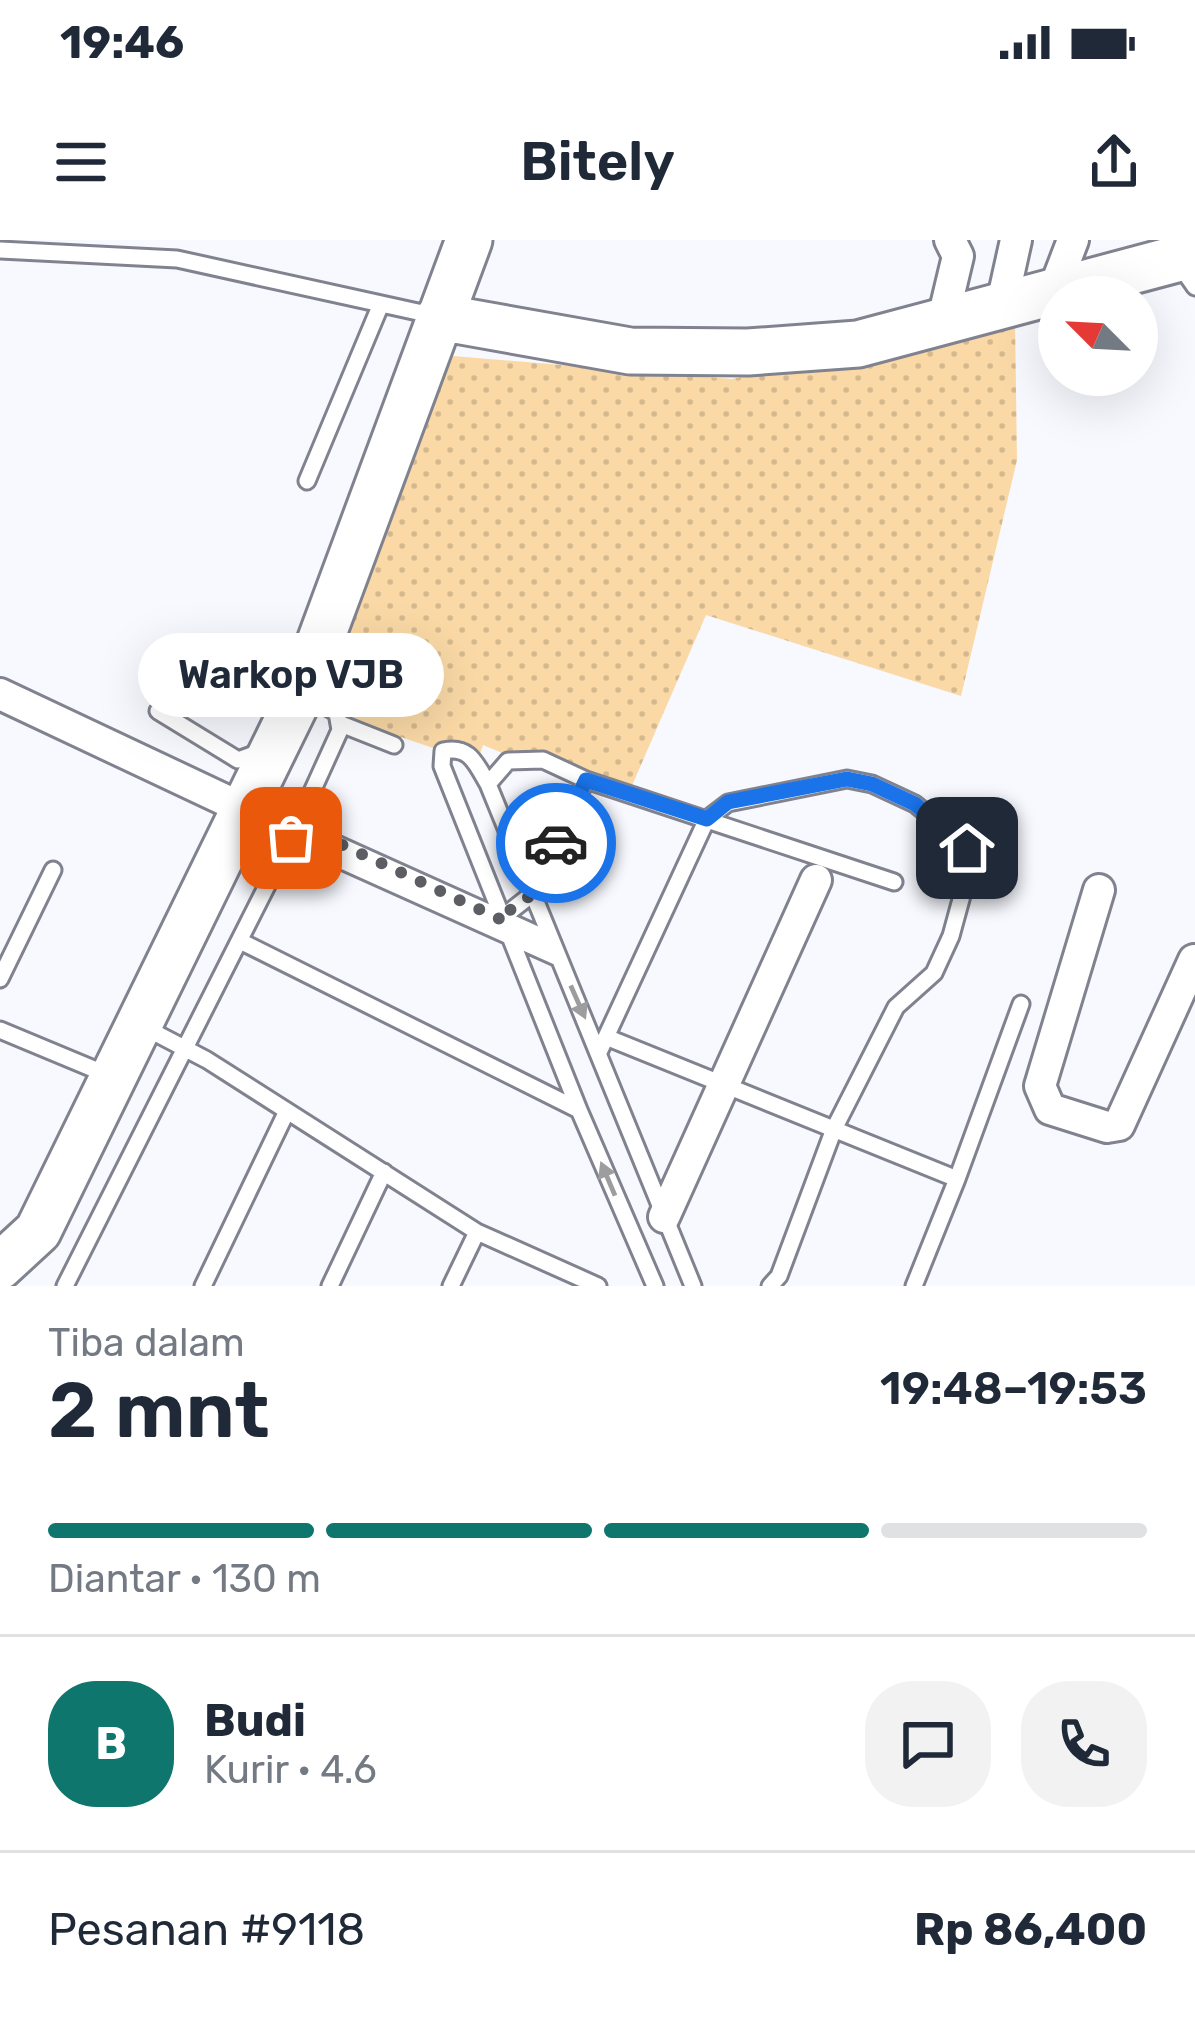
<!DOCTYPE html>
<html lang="id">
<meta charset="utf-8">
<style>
:root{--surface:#fff;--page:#f2f2f3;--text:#1f2937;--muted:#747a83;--line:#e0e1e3;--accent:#0f766e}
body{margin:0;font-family:Rubik,sans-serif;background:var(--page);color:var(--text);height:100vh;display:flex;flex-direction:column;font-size:45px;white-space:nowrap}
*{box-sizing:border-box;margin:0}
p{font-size:39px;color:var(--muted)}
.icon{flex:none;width:66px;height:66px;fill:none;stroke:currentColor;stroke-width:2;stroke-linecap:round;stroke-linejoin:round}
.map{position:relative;height:1046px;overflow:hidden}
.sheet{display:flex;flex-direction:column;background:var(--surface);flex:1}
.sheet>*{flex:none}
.needle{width:78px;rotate:294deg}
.controls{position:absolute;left:1038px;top:36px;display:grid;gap:24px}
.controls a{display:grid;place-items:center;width:120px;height:120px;border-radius:50%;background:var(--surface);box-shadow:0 12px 48px #0002;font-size:60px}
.pin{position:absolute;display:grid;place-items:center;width:102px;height:102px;color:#fff;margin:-51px;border-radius:24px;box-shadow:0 6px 18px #0006}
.courier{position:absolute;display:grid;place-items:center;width:120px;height:120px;margin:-60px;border:9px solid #1a73e8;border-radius:50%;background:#fff;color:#222;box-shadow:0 3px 15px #0007}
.bubble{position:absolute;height:84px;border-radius:42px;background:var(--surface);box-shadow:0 12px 48px #0002;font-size:39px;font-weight:600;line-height:84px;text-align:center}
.summary em{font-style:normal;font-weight:600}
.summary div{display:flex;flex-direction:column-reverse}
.summary{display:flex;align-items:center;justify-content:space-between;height:204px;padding:0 48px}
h1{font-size:78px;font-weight:600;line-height:90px}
.bar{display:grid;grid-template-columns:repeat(4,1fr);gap:18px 12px;align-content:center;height:144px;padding:0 48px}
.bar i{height:15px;border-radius:9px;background:var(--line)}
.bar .active{background:var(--accent)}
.bar p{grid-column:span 4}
.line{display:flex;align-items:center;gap:30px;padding:0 48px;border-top:3px solid var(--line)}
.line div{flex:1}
.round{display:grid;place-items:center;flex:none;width:126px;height:126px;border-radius:48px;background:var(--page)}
.status{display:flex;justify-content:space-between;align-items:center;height:84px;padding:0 60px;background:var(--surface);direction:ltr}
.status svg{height:33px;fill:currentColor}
header{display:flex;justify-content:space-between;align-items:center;height:156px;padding:0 48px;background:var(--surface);font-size:54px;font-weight:600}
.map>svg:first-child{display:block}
.grass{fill:url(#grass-dots)}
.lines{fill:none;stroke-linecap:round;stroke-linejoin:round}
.service-casing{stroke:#80838f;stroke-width:21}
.minor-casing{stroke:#80838f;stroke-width:36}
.secondary-casing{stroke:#80838f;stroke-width:51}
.service{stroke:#fff;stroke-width:15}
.minor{stroke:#fff;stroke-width:30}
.secondary{stroke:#fff;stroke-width:45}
.oneway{fill:#9d9d9f}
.done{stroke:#5d5e63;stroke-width:12;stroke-dasharray:0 21.6}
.route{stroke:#1a73e8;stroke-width:15}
</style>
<div class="status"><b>19:46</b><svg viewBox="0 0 49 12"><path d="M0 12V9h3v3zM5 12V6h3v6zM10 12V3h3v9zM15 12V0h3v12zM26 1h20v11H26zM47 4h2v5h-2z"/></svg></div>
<header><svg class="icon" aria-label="menu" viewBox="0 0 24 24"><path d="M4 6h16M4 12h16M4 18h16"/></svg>Bitely<svg class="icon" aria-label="share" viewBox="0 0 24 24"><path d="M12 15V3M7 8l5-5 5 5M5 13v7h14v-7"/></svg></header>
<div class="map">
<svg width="1195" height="1046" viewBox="0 0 1195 1046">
<defs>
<pattern id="grass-dots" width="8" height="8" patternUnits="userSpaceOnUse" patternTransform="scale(3)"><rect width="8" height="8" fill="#fad9a6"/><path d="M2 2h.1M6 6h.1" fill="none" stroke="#d5b98e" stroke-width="1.8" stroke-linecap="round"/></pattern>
</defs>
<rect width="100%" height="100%" fill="#f7f9fe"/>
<path class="grass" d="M1015 82 1017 220 961 456 706 375 624 564 483 505 477 523 313 467 453 116 732 139Z"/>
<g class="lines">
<g class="service-casing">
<path id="service" d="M0 10 177 19 436 76
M1185 20 1188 37 1195 47
M307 241 381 64
M158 471 238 520 263 511
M341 484 394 505
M488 544 508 521 543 520 586 540 894 642
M247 570 306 605 558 718
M288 582 550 700
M503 677 531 655 586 540
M240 701 579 870
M0 739 53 630
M142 786 207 820 477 992 598 1046
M0 790 108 835
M606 797 957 939
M600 810 707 579 728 563 847 539 872 544 915 564 967 607 969 630 951 696 934 733 896 767 834 889 779 1036 770 1046
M65 1046 291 598 340 490 337 473 306 455
M203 1046 287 871
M330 1046 384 932
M451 1046 477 992
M655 1046 579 870 442 526 443 511C470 505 476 524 488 544L693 1046
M914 1046 957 939 1021 764"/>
</g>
<g class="minor-casing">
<path id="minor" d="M1052 55 1073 0
M1001 68 1016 0
M942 83 958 16 950 0
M0 454 244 569
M1099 650 1040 846 1050 869 1107 887 1119 885 1194 720
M664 977 816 640"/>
</g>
<g class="secondary-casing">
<path id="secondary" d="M439 77 630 111 748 112 858 104 1195 14
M0 1026 38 991 301 453 469 0"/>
</g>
<use href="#service" class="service"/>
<use href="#minor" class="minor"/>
<use href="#secondary" class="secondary"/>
</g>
<defs><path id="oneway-solid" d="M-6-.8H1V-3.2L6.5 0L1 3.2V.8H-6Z" transform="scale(3)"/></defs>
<g class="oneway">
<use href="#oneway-solid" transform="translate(578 762) rotate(66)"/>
<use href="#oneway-solid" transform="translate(608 939) rotate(-113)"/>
</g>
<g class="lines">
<path class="done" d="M291 598 298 584 504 681 502 676 531 655 556 603"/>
<path class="route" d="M556 603 586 540 707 579 728 562 847 539 872 544 915 564 967 608"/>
</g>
</svg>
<div class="controls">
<a><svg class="needle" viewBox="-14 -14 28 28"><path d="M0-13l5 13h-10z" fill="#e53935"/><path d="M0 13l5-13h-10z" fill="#747a83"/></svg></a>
</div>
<div class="pin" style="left:291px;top:598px;background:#ea580c"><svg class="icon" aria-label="bag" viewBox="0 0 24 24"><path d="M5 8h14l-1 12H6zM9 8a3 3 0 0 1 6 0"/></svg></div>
<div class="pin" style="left:967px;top:608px;background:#1f2937"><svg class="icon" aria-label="home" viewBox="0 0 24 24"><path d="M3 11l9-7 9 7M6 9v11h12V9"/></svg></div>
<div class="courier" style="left:556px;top:603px"><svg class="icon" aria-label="car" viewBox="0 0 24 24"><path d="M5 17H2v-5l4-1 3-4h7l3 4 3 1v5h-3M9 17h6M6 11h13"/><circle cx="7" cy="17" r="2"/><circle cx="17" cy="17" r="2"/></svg></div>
<div class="bubble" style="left:138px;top:393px;width:306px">Warkop VJB</div>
</div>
<section class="sheet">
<div class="summary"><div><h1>2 mnt</h1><p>Tiba dalam</p></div><em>19:48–19:53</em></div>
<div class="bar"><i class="active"></i><i class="active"></i><i class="active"></i><i></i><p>Diantar · 130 m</p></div>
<div class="line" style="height:216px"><b class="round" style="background:var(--accent);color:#fff">B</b><div><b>Budi</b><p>Kurir · 4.6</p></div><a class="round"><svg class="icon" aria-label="chat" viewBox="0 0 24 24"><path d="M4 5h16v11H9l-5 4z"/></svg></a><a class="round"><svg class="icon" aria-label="phone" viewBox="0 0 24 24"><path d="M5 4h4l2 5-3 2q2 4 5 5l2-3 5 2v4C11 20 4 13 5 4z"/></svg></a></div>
<div class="line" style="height:156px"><div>Pesanan #9118</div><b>Rp 86,400</b></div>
</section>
